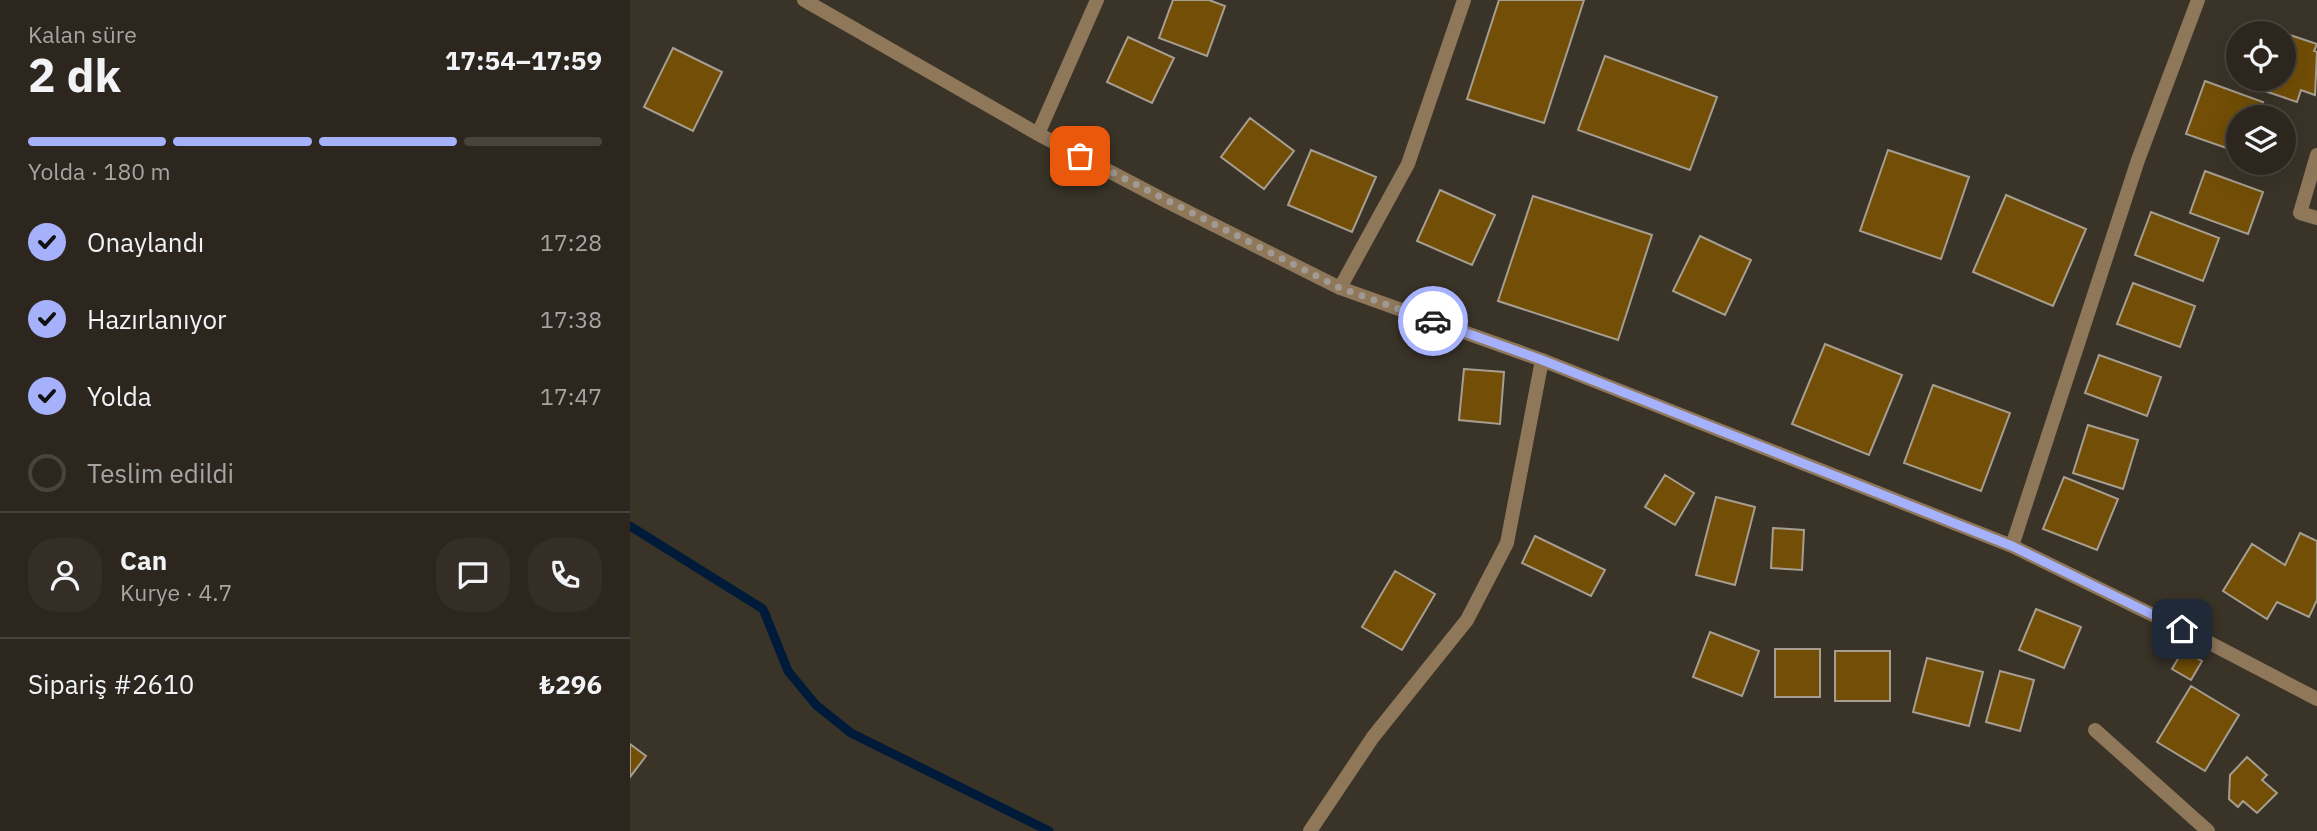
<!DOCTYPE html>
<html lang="tr">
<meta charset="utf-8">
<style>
:root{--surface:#2c261e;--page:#342e27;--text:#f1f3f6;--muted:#a6a5a4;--line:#48433c;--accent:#a6b1fc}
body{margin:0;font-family:"IBM Plex Sans",sans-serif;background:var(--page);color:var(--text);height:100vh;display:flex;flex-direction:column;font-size:26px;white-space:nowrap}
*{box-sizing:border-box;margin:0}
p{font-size:23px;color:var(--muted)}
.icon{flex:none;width:38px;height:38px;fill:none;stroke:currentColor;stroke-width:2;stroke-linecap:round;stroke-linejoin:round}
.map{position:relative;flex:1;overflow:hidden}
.drawer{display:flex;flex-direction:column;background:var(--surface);width:630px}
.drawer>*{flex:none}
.controls{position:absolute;left:1596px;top:21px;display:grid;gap:14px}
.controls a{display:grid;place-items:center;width:70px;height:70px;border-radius:50%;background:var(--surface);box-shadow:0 7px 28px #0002,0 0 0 2px var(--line);font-size:35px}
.pin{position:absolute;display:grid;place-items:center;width:60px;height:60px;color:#fff;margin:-30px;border-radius:14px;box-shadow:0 4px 10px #0006}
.courier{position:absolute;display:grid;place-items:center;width:70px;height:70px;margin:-35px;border:5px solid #a6b1fc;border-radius:50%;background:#fff;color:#222;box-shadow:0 2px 9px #0007}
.headline em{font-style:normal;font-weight:700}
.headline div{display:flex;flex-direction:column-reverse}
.headline{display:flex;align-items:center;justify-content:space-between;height:119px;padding:0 28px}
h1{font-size:46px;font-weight:700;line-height:52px}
.bar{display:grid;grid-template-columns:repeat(4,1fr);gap:10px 7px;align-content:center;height:84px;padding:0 28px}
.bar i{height:9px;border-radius:5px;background:var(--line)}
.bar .current{background:var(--accent)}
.bar p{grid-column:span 4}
.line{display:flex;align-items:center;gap:18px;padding:0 28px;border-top:2px solid var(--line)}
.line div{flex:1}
.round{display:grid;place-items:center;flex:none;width:74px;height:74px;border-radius:28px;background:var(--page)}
ol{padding:0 28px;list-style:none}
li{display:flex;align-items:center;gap:21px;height:77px}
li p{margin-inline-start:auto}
li .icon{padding:7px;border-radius:50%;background:var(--accent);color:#111;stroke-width:4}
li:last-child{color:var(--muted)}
li i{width:38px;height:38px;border:4px solid var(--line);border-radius:50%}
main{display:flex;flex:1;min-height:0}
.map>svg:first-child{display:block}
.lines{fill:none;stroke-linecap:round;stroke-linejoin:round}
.stream{stroke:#001b39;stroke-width:9}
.building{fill:#724e06;stroke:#a69e91;stroke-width:2}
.minor{stroke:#8f775a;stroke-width:14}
.done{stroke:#a09a93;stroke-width:7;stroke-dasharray:0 12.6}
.route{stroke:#a6b1fc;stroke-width:9}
</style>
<main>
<section class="drawer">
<div class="headline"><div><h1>2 dk</h1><p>Kalan süre</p></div><em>17:54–17:59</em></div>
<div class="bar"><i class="current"></i><i class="current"></i><i class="current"></i><i></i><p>Yolda · 180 m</p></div>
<ol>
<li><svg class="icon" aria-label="check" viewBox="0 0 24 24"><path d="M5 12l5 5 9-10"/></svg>Onaylandı<p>17:28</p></li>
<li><svg class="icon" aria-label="check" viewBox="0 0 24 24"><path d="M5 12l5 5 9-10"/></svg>Hazırlanıyor<p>17:38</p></li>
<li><svg class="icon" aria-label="check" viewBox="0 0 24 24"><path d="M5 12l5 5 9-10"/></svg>Yolda<p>17:47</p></li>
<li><i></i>Teslim edildi</li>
</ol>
<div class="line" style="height:126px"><a class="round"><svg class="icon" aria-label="person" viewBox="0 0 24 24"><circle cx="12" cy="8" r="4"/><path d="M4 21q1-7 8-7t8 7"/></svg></a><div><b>Can</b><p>Kurye · 4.7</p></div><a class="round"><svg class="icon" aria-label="chat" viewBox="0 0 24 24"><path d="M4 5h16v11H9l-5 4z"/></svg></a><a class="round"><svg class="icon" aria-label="phone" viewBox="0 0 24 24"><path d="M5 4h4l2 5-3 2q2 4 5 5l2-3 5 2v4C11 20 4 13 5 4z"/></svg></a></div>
<div class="line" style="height:91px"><div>Sipariş #2610</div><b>₺296</b></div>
</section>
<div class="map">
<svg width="1687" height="831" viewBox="0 0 1687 831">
<rect width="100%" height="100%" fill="#3a3328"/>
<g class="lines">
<path class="stream" d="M0 526 133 609 158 671 186 705 221 733 419 831"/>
</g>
<path class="building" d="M543 0H579L595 6 577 56 529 38Z
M869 0H954L914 123 837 99Z
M1648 31 1687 44 1684 51 1687 52 1685 95 1671 90 1667 102 1629 89 1632 79H1654V33H1648Z
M498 37 544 58 522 103 477 82Z
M43 48 92 72 63 131 14 107Z
M975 56 1087 97 1060 170 948 130Z
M1575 81 1633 102 1628 117H1608V152L1556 134Z
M620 118 664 151 634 189 591 157Z
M681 150 746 177 722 232 658 205Z
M1258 150 1339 177 1311 259 1230 231Z
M1575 171 1633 192 1618 234 1560 213Z
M810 190 865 215 842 265 787 241Z
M1376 195 1456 229 1423 306 1343 272Z
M903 196 1022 235 988 340 868 301Z
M1521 212 1589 238 1573 281 1505 255Z
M1070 236 1121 260 1095 315 1043 291Z
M1503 283 1565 306 1550 347 1487 324Z
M1195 344 1272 375 1239 455 1162 424Z
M1469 355 1531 377 1517 416 1455 393Z
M834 369 874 372 870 424 829 420Z
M1303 385 1380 413 1351 491 1274 463Z
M1458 425 1508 440 1493 489 1443 473Z
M1035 475 1064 493 1045 525 1015 507Z
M1434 477 1488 499 1467 550 1413 529Z
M1086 497 1125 507 1105 585 1066 575Z
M1143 528 1174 530 1172 570 1141 568Z
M1670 533 1687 541V600L1679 617 1647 602 1637 619 1593 591 1622 544 1655 565Z
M905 536 975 570 961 596 892 563Z
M765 571 805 594 772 650 732 627Z
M1406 609 1451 627 1434 668 1389 650Z
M1080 632 1129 651 1112 696 1063 677Z
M1145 649H1190V697H1145Z
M1553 650 1572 661 1561 680 1542 669Z
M1205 651H1260V701H1205Z
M1297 658 1353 672 1339 726 1283 712Z
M1370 671 1404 680 1390 731 1356 722Z
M1561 686 1609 715 1575 771 1527 742Z
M0 744 16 756 0 777Z
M1617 757 1637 775 1632 780 1647 793 1627 813 1613 801 1608 807 1599 799 1600 775Z"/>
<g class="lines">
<path class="minor" d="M174 0 408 134 534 200 710 288 912 360 1382 546 1576 641 1687 699
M408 134 467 0
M1687 155 1670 213 1687 218
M710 288 778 164 834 0
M1382 546 1508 160 1568 0
M1465 730 1578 831
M680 831 743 737 837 620 877 543 912 360"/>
</g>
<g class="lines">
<path class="done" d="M450 156 710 288 803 321"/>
<path class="route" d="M803 321 912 360 1382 546 1552 629"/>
</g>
</svg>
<div class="controls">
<a><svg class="icon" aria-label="locate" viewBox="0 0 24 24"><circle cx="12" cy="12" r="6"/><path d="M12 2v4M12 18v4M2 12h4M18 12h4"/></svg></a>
<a><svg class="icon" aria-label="layers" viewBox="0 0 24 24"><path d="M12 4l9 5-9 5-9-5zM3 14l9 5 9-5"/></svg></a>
</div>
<div class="pin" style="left:450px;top:156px;background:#ea580c"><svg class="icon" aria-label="bag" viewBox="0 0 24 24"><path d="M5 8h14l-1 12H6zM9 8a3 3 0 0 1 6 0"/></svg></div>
<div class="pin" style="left:1552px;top:629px;background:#1f2937"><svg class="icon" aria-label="home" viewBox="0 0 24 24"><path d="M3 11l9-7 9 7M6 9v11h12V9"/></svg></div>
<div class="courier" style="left:803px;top:321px"><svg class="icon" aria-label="car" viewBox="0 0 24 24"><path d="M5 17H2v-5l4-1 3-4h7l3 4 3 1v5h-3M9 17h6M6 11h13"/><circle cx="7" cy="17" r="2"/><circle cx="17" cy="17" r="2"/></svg></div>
</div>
</main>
